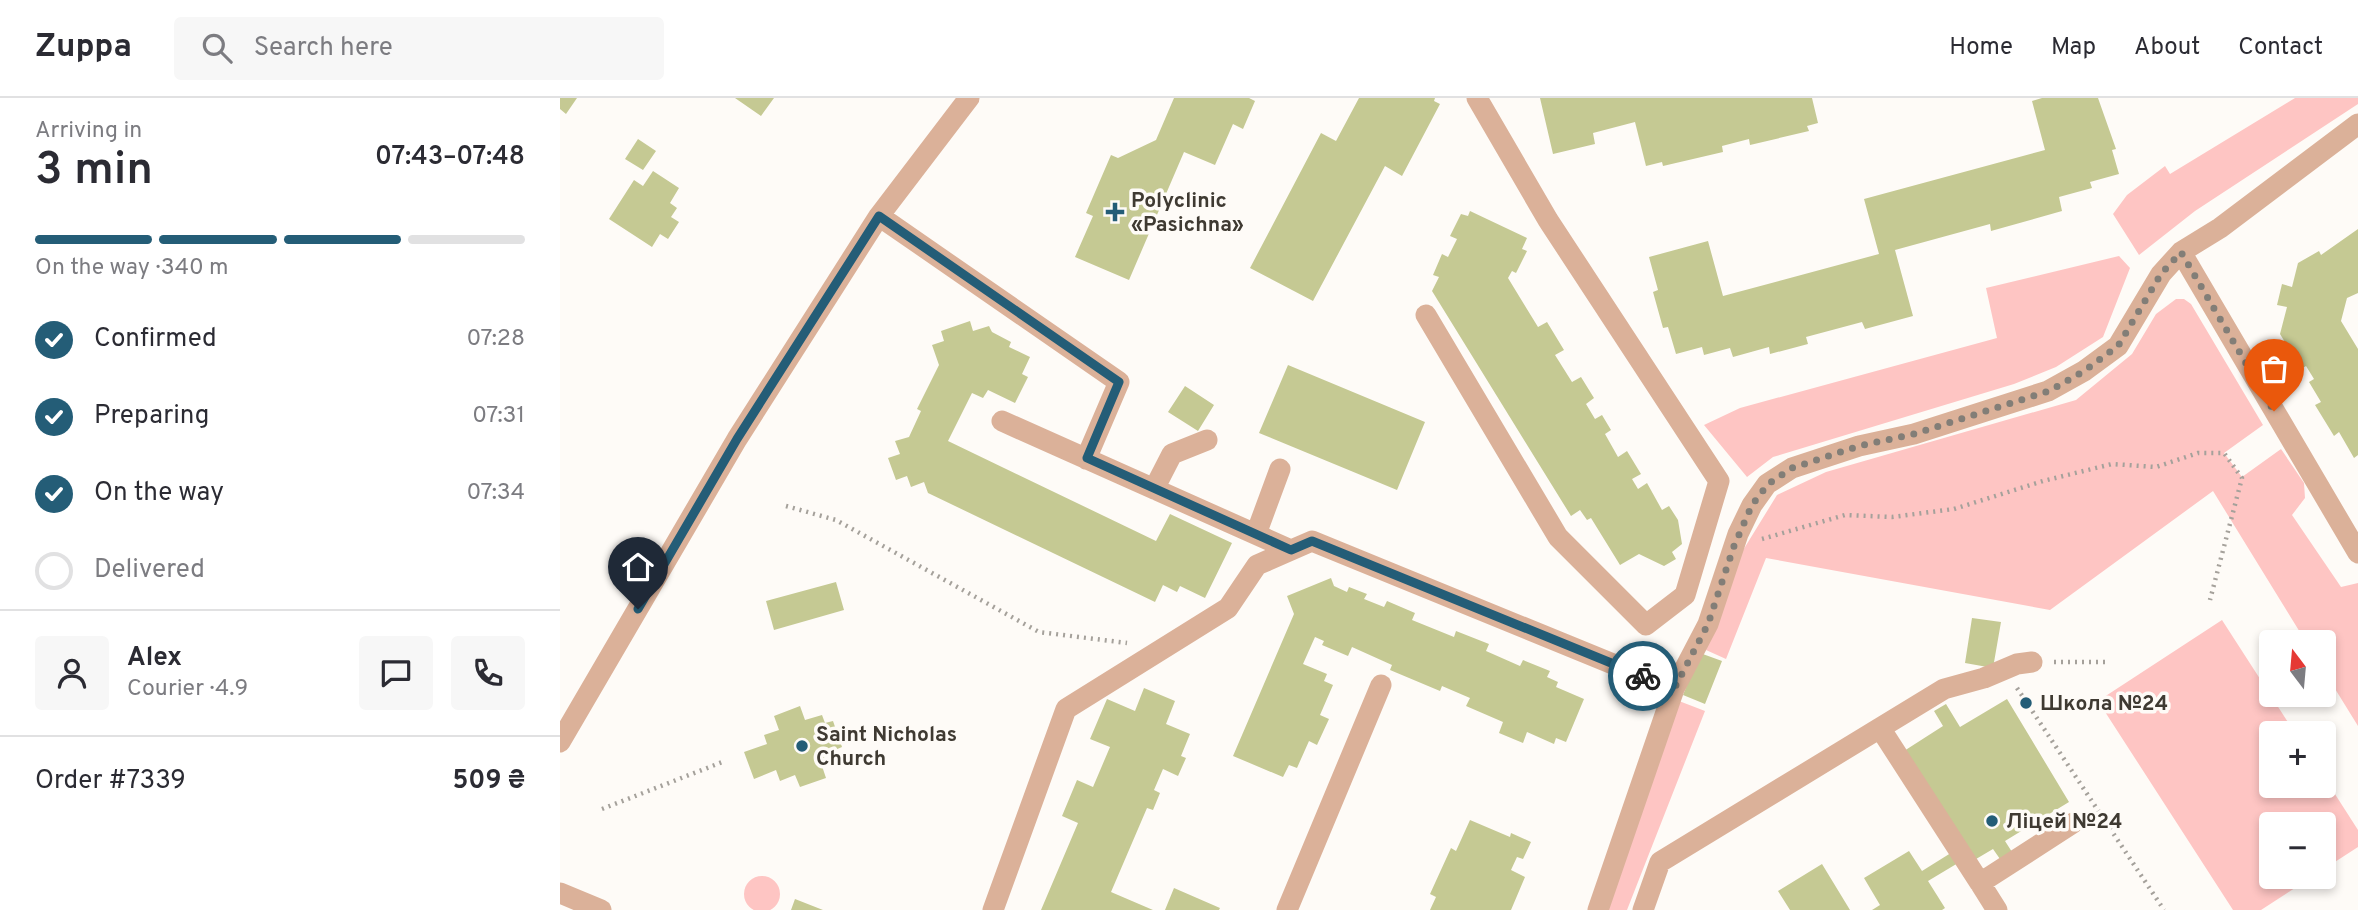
<!DOCTYPE html>
<meta charset="utf-8">
<style>
:root{--surface:#fff;--page:#f7f7f7;--text:#2b2b33;--muted:#7c7c81;--line:#e1e1e2;--accent:#245d77}
body{margin:0;font-family:Overpass,sans-serif;background:var(--page);color:var(--text);height:100vh;display:flex;flex-direction:column;font-size:26px;white-space:nowrap}
*{box-sizing:border-box;margin:0}
p{font-size:23px;color:var(--muted)}
.icon{flex:none;width:38px;height:38px;fill:none;stroke:currentColor;stroke-width:2;stroke-linecap:round;stroke-linejoin:round}
.map{position:relative;flex:1;overflow:hidden}
.panel{display:flex;flex-direction:column;background:var(--surface);width:560px}
.panel>*{flex:none}
.needle{width:46px;rotate:344deg}
.tools{position:absolute;left:1699px;top:532px;display:grid;gap:14px}
.tools a{display:grid;place-items:center;width:77px;height:77px;border-radius:7px;background:var(--surface);box-shadow:0 4px 10px #0003;font-size:35px}
.pin{position:absolute;display:grid;place-items:center;width:60px;height:60px;color:#fff;margin:-72px -30px;border-radius:50% 50% 50% 0;rotate:-45deg;box-shadow:0 0 7px #0007}
.pin .icon{rotate:45deg}
.courier{position:absolute;display:grid;place-items:center;width:70px;height:70px;margin:-35px;border:5px solid #245d77;border-radius:50%;background:#fff;color:#222;box-shadow:0 2px 9px #0007}
.overview em{font-style:normal;font-weight:600}
.overview div{display:flex;flex-direction:column-reverse}
.overview{display:flex;align-items:center;justify-content:space-between;height:119px;padding:0 35px}
h1{font-size:46px;font-weight:600;line-height:52px}
.bar{display:grid;grid-template-columns:repeat(4,1fr);gap:10px 7px;align-content:center;height:84px;padding:0 35px}
.bar i{height:9px;border-radius:5px;background:var(--line)}
.bar .on{background:var(--accent)}
.bar p{grid-column:span 4}
.line{display:flex;align-items:center;gap:18px;padding:0 35px;border-top:2px solid var(--line)}
.line div{flex:1}
.round{display:grid;place-items:center;flex:none;width:74px;height:74px;border-radius:7px;background:var(--page)}
ol{padding:0 35px;list-style:none}
li{display:flex;align-items:center;gap:21px;height:77px}
li p{margin-inline-start:auto}
li .icon{padding:7px;border-radius:50%;background:var(--accent);color:#fff;stroke-width:4}
li:last-child{color:var(--muted)}
li i{width:38px;height:38px;border:4px solid var(--line);border-radius:50%}
header{display:flex;align-items:center;gap:42px;box-sizing:border-box;height:98px;padding:0 35px;background:var(--surface);border-bottom:2px solid var(--line)}
header strong{font-size:33px}
nav{display:flex;gap:38px;margin-inline-start:auto;font-size:24px}
.search{width:490px;height:63px;background:var(--page);display:flex;align-items:center;gap:18px;box-sizing:border-box;padding:0 24px;border-radius:7px;color:var(--muted);font-size:26px}
main{display:flex;flex:1;min-height:0}
.map>svg:first-child{display:block}
.green{fill:#fec5c3}
.building{fill:#c5c993}
.lines{fill:none;stroke-linecap:round;stroke-linejoin:round}
.path{stroke:#a5a19b;stroke-width:4.5;stroke-dasharray:2 5;stroke-linecap:butt}
.minor{stroke:#dbb199;stroke-width:21}
.done{stroke:#827e77;stroke-width:7;stroke-dasharray:0 12.6}
.route{stroke:#245d77;stroke-width:9}
.poi-dot{fill:#245d77;stroke:#fefbf7;stroke-width:2.5}
.labels{text-anchor:middle;stroke-width:7;stroke-linejoin:round;paint-order:stroke}
.poi-label{font-size:21px;font-weight:bold;fill:#3f3a32;stroke:#fefbf7;text-anchor:start}
</style>
<header>
<strong>Zuppa</strong>
<div class="search"><svg class="icon" aria-label="search" viewBox="0 0 24 24"><circle cx="10" cy="10" r="6"/><path d="M15 15l6 6"/></svg>Search here</div>
<nav><a>Home</a><a>Map</a><a>About</a><a>Contact</a></nav>
</header>
<main>
<section class="panel">
<div class="overview"><div><h1>3 min</h1><p>Arriving in</p></div><em>07:43–07:48</em></div>
<div class="bar"><i class="on"></i><i class="on"></i><i class="on"></i><i></i><p>On the way · 340 m</p></div>
<ol>
<li><svg class="icon" aria-label="check" viewBox="0 0 24 24"><path d="M5 12l5 5 9-10"/></svg>Confirmed<p>07:28</p></li>
<li><svg class="icon" aria-label="check" viewBox="0 0 24 24"><path d="M5 12l5 5 9-10"/></svg>Preparing<p>07:31</p></li>
<li><svg class="icon" aria-label="check" viewBox="0 0 24 24"><path d="M5 12l5 5 9-10"/></svg>On the way<p>07:34</p></li>
<li><i></i>Delivered</li>
</ol>
<div class="line" style="height:126px"><a class="round"><svg class="icon" aria-label="person" viewBox="0 0 24 24"><circle cx="12" cy="8" r="4"/><path d="M4 21q1-7 8-7t8 7"/></svg></a><div><b>Alex</b><p>Courier · 4.9</p></div><a class="round"><svg class="icon" aria-label="chat" viewBox="0 0 24 24"><path d="M4 5h16v11H9l-5 4z"/></svg></a><a class="round"><svg class="icon" aria-label="phone" viewBox="0 0 24 24"><path d="M5 4h4l2 5-3 2q2 4 5 5l2-3 5 2v4C11 20 4 13 5 4z"/></svg></a></div>
<div class="line" style="height:91px"><div>Order #7339</div><b>509 ₴</b></div>
</section>
<div class="map">
<svg width="1798" height="812" viewBox="0 0 1798 812">
<rect width="100%" height="100%" fill="#fefbf7"/>
<path class="green" d="M1735 0H1798V6L1635 113 1579 157 1553 116 1567 97 1605 68 1610 76Z
M1559 158 1570 170 1543 239 1496 269 1454 286 1213 359 1187 379 1144 327 1180 310 1437 240 1426 190Z
M1616 201H1624L1631 206 1703 327 1664 355 1682 379 1721 351 1744 385 1745 400 1732 417 1781 489 1798 485V628L1764 573V544H1746L1653 393 1490 512 1206 460 1166 561 1146 552 1177 462 1217 397 1266 374 1516 302 1572 256 1596 216Z
M1662 522 1735 635H1712V688H1764V679L1798 732V749L1764 771V726H1712V779H1752L1701 812H1673L1538 603Z
M1119 603 1145 613 1067 812H1045Z
M184 796a18 18 0 1 1 36 0a18 18 0 1 1-36 0Z"/>
<path class="building" d="M0 0H17L6 16 0 11Z
M175 0H214L201 18Z
M614 0H689L695 3 683 31 673 26 655 67 624 54 569 182 515 159 533 118 526 115 551 57 558 60 596 42Z
M799 0H875L874 3 880 6 842 78 825 68 753 203 690 170 761 35 776 43Z
M980 0H1252L1258 25 1247 28 1249 33 1190 47 1189 41 1162 48 1163 54 1103 68 1102 64 1086 68 1075 24 1033 35 1035 46 993 56Z
M1482 0H1538L1556 51 1552 52 1559 76 1530 84 1532 90 1499 99 1502 113 1431 133 1430 126 1335 152 1353 218 1305 231 1302 224 1246 239 1248 246 1210 256 1209 249 1173 259 1170 250 1144 257 1142 249 1116 256 1108 229 1103 230 1093 194 1098 192 1089 159 1148 143 1163 198 1319 156 1304 101 1485 52 1472 3Z
M78 41 96 53 83 72 65 61Z
M93 73 119 90 110 105 117 110 111 119 119 124 108 141 100 136 92 149 49 121 74 82 83 88Z
M910 113 967 140 962 151 967 153 956 175 952 173 948 180 978 229 987 224 1004 252 995 257 1012 284 1021 279 1034 300 1026 306 1035 321 1042 317 1051 332 1045 336 1058 359 1067 353 1081 376 1072 381 1078 391 1087 385 1102 412 1109 408 1118 422 1122 446 1112 454 1116 461 1104 468 1079 456 1060 467 1031 420 1027 422 1020 412 1011 418 872 193 879 179 873 177 882 156 888 159 897 141 890 138 901 116 908 118Z
M1798 131V195L1787 200 1781 223 1798 251V357L1794 360 1779 334 1774 338 1755 307 1761 304 1749 284 1754 281 1746 268 1741 271 1720 236 1727 209 1717 207 1722 186 1732 189 1738 165 1759 153 1761 157Z
M410 223 413 233 429 228 432 234 451 244 449 249 470 259 462 276 468 279 455 305 428 292 423 300 412 295 388 343 596 443 610 416 672 445 645 500 620 488 617 494 603 487 595 504 368 395 364 384 351 389 347 378 336 382 328 360 340 356 335 343 349 339 361 313 357 311 379 267 372 247 384 243 381 233Z
M728 267 865 324 837 392 699 335Z
M625 288 654 307 638 333 608 314Z
M771 480 774 488 787 494 789 489 807 496 804 501 824 509 827 503 855 515 852 522 894 539 896 533 929 546 926 553 960 568 963 562 990 573 987 579 998 584 996 589 1024 601 1006 644 996 640 994 646 967 634 963 645 939 635 943 624 906 608 910 600 882 588 880 593 830 572 832 567 792 549 788 558 762 547 764 543 755 539 743 566 767 576 764 583 773 587 760 617 769 621 757 647 749 643 737 670 729 667 723 679 673 658 734 516 727 498Z
M276 484 284 512 214 532 206 503Z
M1412 520 1441 524 1433 570 1405 565Z
M1140 555 1162 563 1145 606 1123 597Z
M584 590 615 603 606 626 630 636 621 658 626 660 618 678 603 671 594 692 600 695 593 712 587 710 551 794 593 812H481L518 725 502 718 517 682 533 689 550 649 530 641 547 601 575 613Z
M1447 601 1509 704 1445 743 1452 754 1440 761 1433 751 1411 764 1408 759 1368 783 1385 810 1382 812H1312L1320 807 1304 780 1349 753 1362 773 1402 748 1344 653 1383 628 1374 613 1386 606 1400 629Z
M240 608 245 622 262 617 265 625 273 623 282 649 275 652 279 662 262 668 266 680 240 689 235 677 220 683 216 672 194 681 184 654 207 646 204 637 219 632 214 618Z
M910 722 950 739 951 735 971 744 963 761 957 759 951 772 965 779 951 812H870L876 799 870 796 891 750 896 753Z
M1262 766 1290 812H1230L1218 793Z
M614 790 660 810 659 812H605Z
M235 801 263 812H231Z"/>
<g class="lines">
<path class="path" d="M226 408 276 422 479 534 567 545
M1202 441 1285 417 1332 419 1394 411 1483 383 1552 366 1596 369 1638 355H1664L1682 380 1650 502
M1494 564H1545
M1457 590 1604 812
M42 711 165 663"/>
<path class="minor" d="M319 118 559 284 526 361
M1621 154 1798 455
M866 217 998 439 1086 527 1125 497 1159 383 988 122 917 0
M442 323 731 452
M594 391 612 356 647 342
M696 436 720 371
M1320 630 1420 785
M0 644 177 341 319 118 409 0
M0 795 41 812
M433 812 506 611 668 510 697 467 752 443 1114 591
M727 812 821 587
M1038 812 1114 591 1148 526 1178 436 1192 407 1207 386 1232 370 1299 348 1354 336 1488 293 1524 273 1558 248 1601 176 1621 154 1660 130 1798 26
M1083 812 1100 764 1384 591 1424 580 1457 566 1472 564
M1437 812 1420 785 1513 725"/>
</g>
<g class="lines">
<path class="done" d="M1083 578 1114 591 1148 526 1174 448 1192 407 1208 386 1232 370 1299 348 1354 336 1489 293 1524 273 1558 248 1601 176 1621 154 1714 313"/>
<path class="route" d="M78 511 177 341 319 118 559 284 527 360 731 452 752 443 1083 578"/>
</g>
<g class="poi-dot">
<path d="M551.5 103.5h7v7h7v7h-7v7h-7v-7h-7v-7h7z"/>
<circle cx="1466" cy="605" r="7"/>
<circle cx="242" cy="648" r="7"/>
<circle cx="1432" cy="723" r="7"/>
</g>
<g class="labels">
<g class="poi-label">
<text x="571" y="109">Polyclinic<tspan x="571" dy="24">«Pasichna»</tspan></text>
<text x="1480" y="612">Школа №24</text>
<text x="256" y="643">Saint Nicholas<tspan x="256" dy="24">Church</tspan></text>
<text x="1446" y="730">Ліцей №24</text>
</g>
</g>
</svg>
<div class="tools">
<a><svg class="needle" viewBox="-14 -14 28 28"><path d="M0-13l5 13h-10z" fill="#e53935"/><path d="M0 13l5-13h-10z" fill="#7c7c81"/></svg></a>
<a>+</a>
<a>−</a>
</div>
<div class="pin" style="left:1714px;top:313px;background:#ea580c"><svg class="icon" aria-label="bag" viewBox="0 0 24 24"><path d="M5 8h14l-1 12H6zM9 8a3 3 0 0 1 6 0"/></svg></div>
<div class="pin" style="left:78px;top:511px;background:#1f2937"><svg class="icon" aria-label="home" viewBox="0 0 24 24"><path d="M3 11l9-7 9 7M6 9v11h12V9"/></svg></div>
<div class="courier" style="left:1083px;top:578px"><svg class="icon" aria-label="bike" viewBox="0 0 24 24"><circle cx="6" cy="16" r="4"/><circle cx="18" cy="16" r="4"/><path d="M6 16l4-8h5l3 8M10 8l3 8H6M13 5h3"/></svg></div>
</div>
</main>
